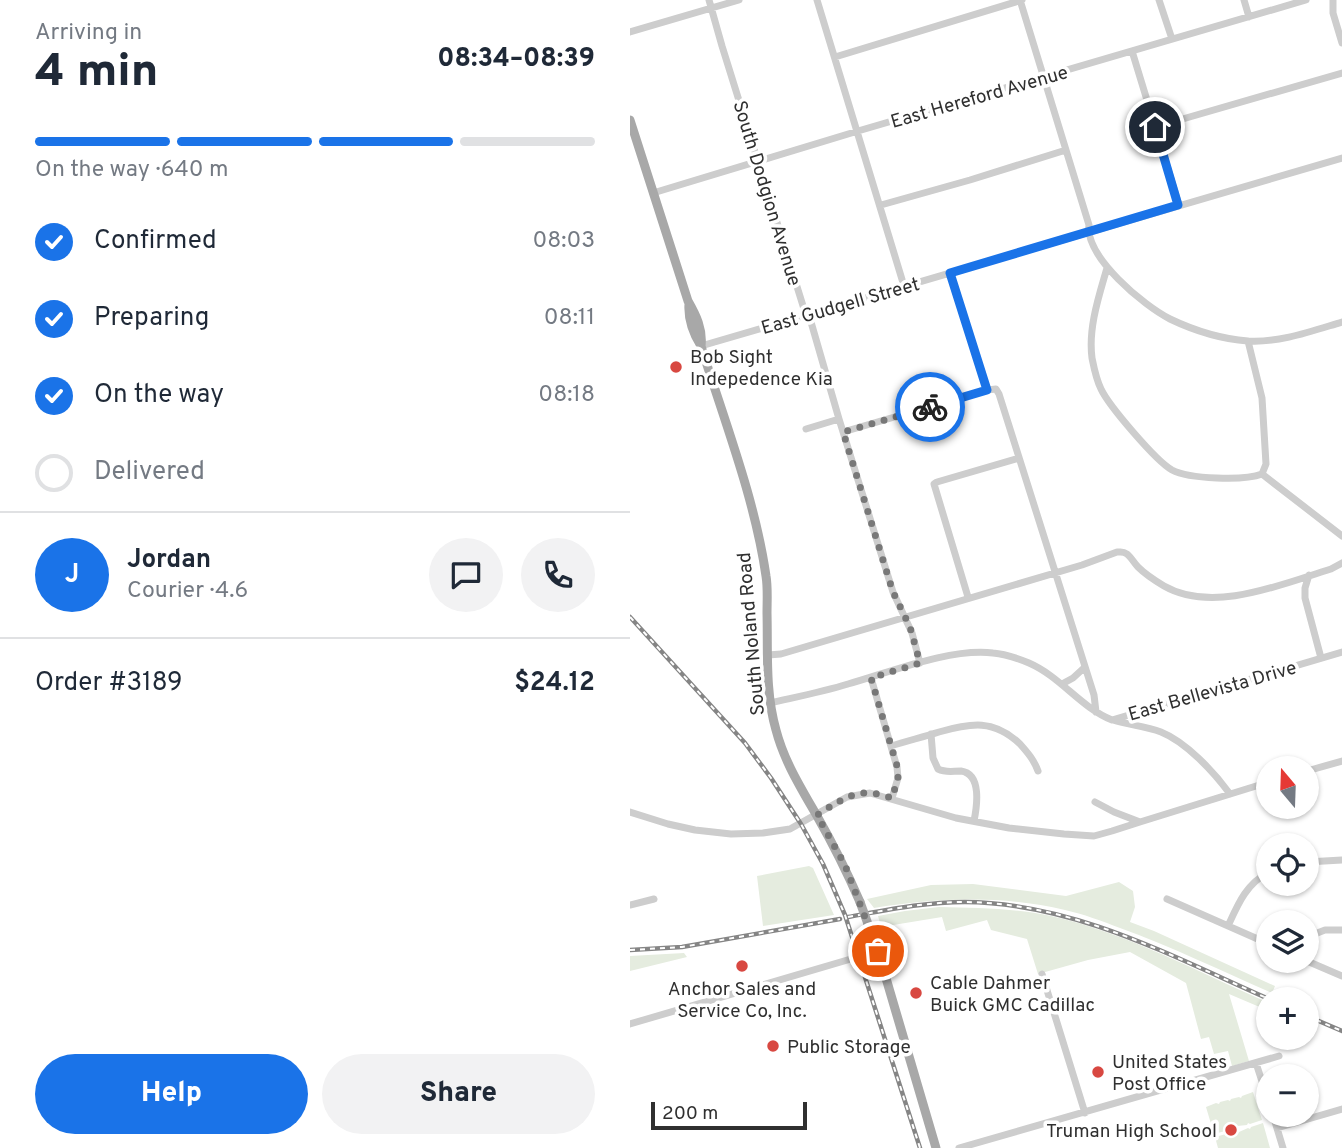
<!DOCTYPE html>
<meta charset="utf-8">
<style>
:root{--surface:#fff;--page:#f2f2f3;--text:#1f2937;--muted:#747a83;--line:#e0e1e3;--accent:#1a73e8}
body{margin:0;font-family:Overpass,sans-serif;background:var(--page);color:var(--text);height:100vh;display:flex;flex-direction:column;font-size:26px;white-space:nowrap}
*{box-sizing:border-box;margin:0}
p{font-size:23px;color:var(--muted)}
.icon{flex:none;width:38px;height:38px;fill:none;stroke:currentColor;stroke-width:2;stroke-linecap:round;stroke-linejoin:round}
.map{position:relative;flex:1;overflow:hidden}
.details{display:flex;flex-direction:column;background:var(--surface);width:630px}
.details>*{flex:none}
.needle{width:46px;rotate:341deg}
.controls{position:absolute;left:626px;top:756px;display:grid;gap:14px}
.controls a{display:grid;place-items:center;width:63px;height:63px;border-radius:50%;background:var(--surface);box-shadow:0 2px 5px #0004;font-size:35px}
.scale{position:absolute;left:21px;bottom:18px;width:156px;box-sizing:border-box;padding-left:7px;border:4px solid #303030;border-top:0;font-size:19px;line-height:24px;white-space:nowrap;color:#303030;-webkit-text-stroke:5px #fff;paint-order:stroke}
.pin{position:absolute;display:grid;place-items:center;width:60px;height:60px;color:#fff;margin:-30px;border:4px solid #fff;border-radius:50%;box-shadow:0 2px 7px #0007}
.courier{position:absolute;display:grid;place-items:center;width:70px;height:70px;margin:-35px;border:5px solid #1a73e8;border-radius:50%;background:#fff;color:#222;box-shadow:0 2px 9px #0007}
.overview em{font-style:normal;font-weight:800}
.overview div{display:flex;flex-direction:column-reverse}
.overview{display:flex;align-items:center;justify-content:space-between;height:119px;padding:0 35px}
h1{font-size:46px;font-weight:800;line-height:52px}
.bar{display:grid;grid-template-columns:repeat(4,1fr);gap:10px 7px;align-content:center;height:84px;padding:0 35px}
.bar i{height:9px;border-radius:5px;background:var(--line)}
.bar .on{background:var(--accent)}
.bar p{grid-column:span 4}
.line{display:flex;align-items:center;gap:18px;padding:0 35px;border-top:2px solid var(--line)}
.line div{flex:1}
.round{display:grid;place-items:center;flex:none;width:74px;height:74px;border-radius:37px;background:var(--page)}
ol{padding:0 35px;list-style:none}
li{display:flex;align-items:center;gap:21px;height:77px}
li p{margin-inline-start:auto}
li .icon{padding:7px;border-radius:50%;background:var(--accent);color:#fff;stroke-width:4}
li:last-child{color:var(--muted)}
li i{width:38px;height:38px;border:4px solid var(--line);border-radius:50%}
.primary-button{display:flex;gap:14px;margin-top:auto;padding:14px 35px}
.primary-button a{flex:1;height:80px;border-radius:42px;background:var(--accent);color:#fff;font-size:28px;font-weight:800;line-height:80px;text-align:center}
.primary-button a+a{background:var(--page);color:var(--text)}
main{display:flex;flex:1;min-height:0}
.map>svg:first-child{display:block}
.green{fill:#e5ecdf}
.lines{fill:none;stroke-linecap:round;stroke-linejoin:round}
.minor{stroke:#cdcdcd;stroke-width:7}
.major{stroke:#a8a8a8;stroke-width:9}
.rail-casing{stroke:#858585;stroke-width:4.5}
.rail{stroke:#fff;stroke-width:2;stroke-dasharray:5;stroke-linecap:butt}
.major-bridge{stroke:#a8a8a8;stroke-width:9}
.done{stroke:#787878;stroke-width:7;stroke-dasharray:0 12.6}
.route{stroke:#1a73e8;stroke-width:9}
.poi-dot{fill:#d84841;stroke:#fff;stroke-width:2.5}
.labels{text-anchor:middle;stroke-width:7;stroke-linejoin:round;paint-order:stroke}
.street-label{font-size:19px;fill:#303030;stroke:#fff}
.poi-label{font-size:19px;fill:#303030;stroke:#fff;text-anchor:start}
</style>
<main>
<section class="details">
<div class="overview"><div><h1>4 min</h1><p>Arriving in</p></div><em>08:34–08:39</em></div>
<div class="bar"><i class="on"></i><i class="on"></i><i class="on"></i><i></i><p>On the way · 640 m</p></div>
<ol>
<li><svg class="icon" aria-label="check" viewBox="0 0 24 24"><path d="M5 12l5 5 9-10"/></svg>Confirmed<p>08:03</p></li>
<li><svg class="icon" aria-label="check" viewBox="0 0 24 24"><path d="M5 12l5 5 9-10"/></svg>Preparing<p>08:11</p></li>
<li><svg class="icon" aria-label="check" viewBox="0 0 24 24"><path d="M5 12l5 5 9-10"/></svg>On the way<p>08:18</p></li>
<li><i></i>Delivered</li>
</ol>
<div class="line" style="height:126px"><b class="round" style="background:var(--accent);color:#fff">J</b><div><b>Jordan</b><p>Courier · 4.6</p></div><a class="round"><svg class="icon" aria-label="chat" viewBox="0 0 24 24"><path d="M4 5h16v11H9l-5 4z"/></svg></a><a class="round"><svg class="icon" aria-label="phone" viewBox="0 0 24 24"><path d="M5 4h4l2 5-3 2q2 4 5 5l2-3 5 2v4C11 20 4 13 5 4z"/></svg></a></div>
<div class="line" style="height:91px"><div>Order #3189</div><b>$24.12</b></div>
<div class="primary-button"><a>Help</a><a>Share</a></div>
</section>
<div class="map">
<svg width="712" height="1148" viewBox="0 0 712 1148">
<rect width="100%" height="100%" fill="#fff"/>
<path class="green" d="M179 866 183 868 204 915 133 926 127 876Z
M489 882 503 891 505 907 500 922 524 931 645 986 642 993C592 971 542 947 490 928 472 921 453 914 435 910 372 895 307 898 244 908L237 899 301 885 343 884 436 896Z
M309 907C346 908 385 908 421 916 497 933 568 972 639 1003V1011L599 994 619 1061 602 1066 598 1051 584 1054 579 1037 571 1039 556 983 500 952 458 960 408 974 397 939 361 930 357 920 316 931 312 917 251 927 248 916 275 911Z
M54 953 57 957 0 971V956Z
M623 1092 632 1120 620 1124 618 1123 617 1125 607 1126 598 1130 596 1129 595 1131 584 1134 576 1107 586 1103 589 1104 590 1102 598 1100 600 1101 601 1099 609 1097 611 1098 612 1096Z
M633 1123 640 1148H588L585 1137 596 1134 598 1135 599 1133 607 1131 609 1132 618 1128 620 1129 621 1127Z"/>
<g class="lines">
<path class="minor" d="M79 0 92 46 174 309 181 322 209 419 263 592 282 633 290 663
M187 0 274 286
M390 0 459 225C455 257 514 306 540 319 563 330 592 339 618 341 649 343 682 331 712 322
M529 0 542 39
M614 0 619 17
M703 0V13L712 43
M0 32 109 0
M502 51 549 205
M205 57 392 0
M525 127 712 73
M23 193 228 131 676 0
M251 205 340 180 436 150
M477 268C469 296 458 328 462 358 464 368 466 379 471 389 479 406 526 461 542 470 559 479 614 481 632 474L712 536
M320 273 357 390
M618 341 632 398 636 464 632 474
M71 346 712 158
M176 429 209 419
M213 432 357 390 366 389 369 394 464 695 466 712
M679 575 675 588V598L691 658
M338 597 304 484 307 482 389 458
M138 655 151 654 452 565 487 552C492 552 493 551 497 554 501 557 504 563 508 567 515 574 524 580 534 586 583 614 652 584 701 569L712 563
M241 678 267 767 268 778 262 798
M432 684 443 678 455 667
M140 703C166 697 192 692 218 684 261 672 319 648 363 653 376 654 387 658 399 663 431 677 450 707 482 720L712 652
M483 720C499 725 515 726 531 732 556 742 584 772 600 794
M301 734 303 758 308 769C316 773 322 771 331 771 352 774 347 806 344 821
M261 746C277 741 293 737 309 732 341 723 364 719 390 744 398 753 404 760 408 771
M677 771 712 761
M465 802 484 812 510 822 639 782
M0 812 38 824 65 830 101 834 133 833 160 829 217 797 240 793 326 818 379 828 434 834 464 836 482 831 510 822
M677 862 712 860
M537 899 639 944
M0 905 24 899
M598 926C608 904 616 884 639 872
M677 937 695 930H712
M677 961 712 976
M412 974 455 1113
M0 1024 248 951
M626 1063 639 1103
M643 1115 653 1148
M647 1128 712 1109
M329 1148 649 1056"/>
<path class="major" d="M0 120 58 301C66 315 73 329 71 346
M59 304C58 318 63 333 71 346 94 420 125 499 136 576 138 588 137 601 137 613 138 652 135 692 146 730 154 761 171 788 187 816 203 844 217 872 230 902
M238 924 248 951 306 1148"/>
<g class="rail-casing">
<path id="rail" d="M0 617 115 743 141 778 171 824 193 864 215 915 290 1148
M218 917C257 910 295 902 335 902 445 903 541 956 639 999
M0 950 52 947 210 919
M677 1016 712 1031"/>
</g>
<use href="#rail" class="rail"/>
<path class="major-bridge" d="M230 902 238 924"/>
</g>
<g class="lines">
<path class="done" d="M248 951 215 865 187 815C202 806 221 791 240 793 247 793 255 796 262 798L268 778 267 766 241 678 290 663 280 627 263 592 213 432 300 407"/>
<path class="route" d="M300 407 357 390 320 273 548 205 525 127"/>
</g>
<g class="poi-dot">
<circle cx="46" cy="367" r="7"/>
<circle cx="112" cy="966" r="7"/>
<circle cx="286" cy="993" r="7"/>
<circle cx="143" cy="1046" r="7"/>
<circle cx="468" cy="1072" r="7"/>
<circle cx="601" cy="1130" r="7"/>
</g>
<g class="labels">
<g class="street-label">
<text transform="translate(349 96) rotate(-16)" y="7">East Hereford Avenue</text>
<text transform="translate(138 193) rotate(73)" y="7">South Dodgion Avenue</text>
<text transform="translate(210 305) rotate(-16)" y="7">East Gudgell Street</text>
<text transform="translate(120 634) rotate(-95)" y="7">South Noland Road</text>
<text transform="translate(582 690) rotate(-16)" y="7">East Bellevista Drive</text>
</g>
<g class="poi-label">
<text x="60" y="363">Bob Sight<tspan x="60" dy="22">Indepedence Kia</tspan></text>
<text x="300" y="989">Cable Dahmer<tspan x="300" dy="22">Buick GMC Cadillac</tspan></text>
<text x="112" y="995" text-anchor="middle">Anchor Sales and<tspan x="112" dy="22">Service Co, Inc.</tspan></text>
<text x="157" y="1053">Public Storage</text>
<text x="482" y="1068">United States<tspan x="482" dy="22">Post Office</tspan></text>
<text x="587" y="1137" text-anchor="end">Truman High School</text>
</g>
</g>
</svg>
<div class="controls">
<a><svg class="needle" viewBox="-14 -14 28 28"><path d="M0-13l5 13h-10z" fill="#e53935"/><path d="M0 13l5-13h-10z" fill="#747a83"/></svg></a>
<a><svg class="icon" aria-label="locate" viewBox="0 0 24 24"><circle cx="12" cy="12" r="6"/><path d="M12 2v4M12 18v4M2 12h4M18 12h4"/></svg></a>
<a><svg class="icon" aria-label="layers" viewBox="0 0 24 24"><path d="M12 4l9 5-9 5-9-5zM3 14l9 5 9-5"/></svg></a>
<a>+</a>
<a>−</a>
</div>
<div class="scale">200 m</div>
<div class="pin" style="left:248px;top:951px;background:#ea580c"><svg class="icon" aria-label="bag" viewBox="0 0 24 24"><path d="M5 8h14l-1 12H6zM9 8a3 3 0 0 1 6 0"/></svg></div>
<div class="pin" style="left:525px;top:127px;background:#1f2937"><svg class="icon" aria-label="home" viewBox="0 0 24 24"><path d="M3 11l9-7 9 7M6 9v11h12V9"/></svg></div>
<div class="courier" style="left:300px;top:407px"><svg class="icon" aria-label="bike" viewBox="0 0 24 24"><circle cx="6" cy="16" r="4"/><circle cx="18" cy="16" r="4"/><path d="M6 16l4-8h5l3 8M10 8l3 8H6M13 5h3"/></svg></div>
</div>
</main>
